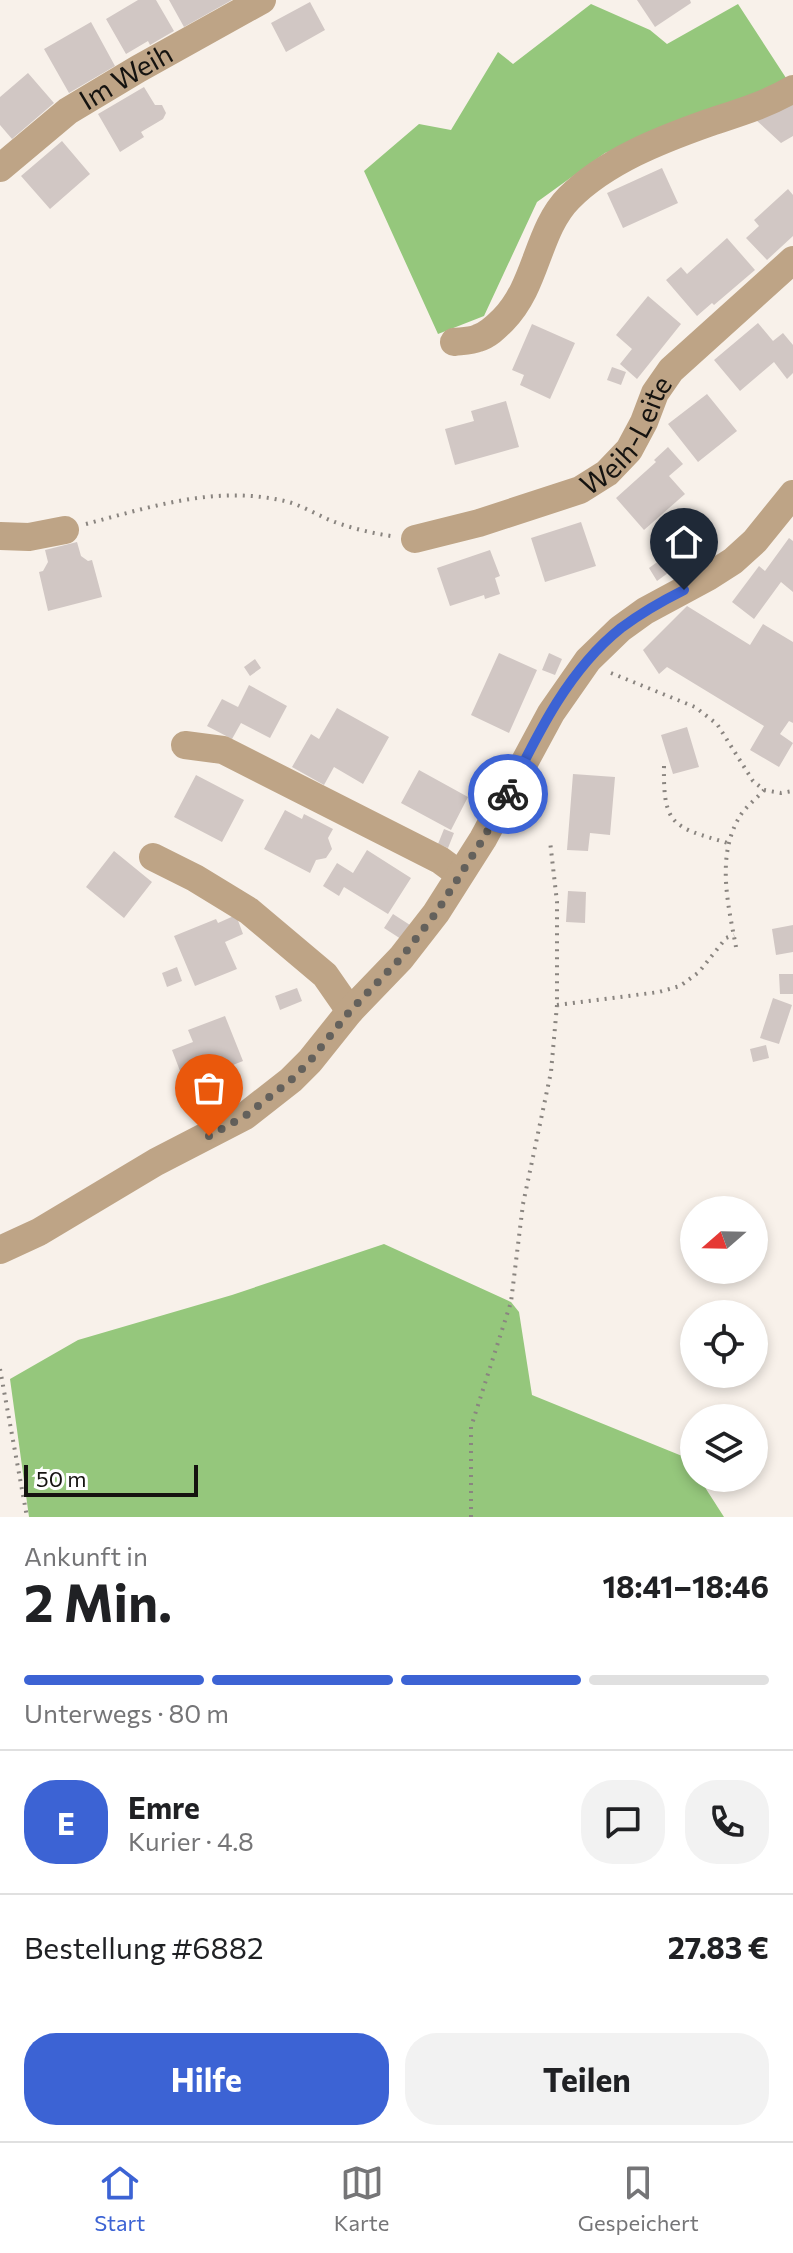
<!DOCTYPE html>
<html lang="de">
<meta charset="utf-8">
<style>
:root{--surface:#fff;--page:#f2f2f2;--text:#202124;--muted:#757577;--line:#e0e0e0;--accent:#3c63d4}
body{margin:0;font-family:Commissioner,sans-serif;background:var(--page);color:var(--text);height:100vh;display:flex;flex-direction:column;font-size:30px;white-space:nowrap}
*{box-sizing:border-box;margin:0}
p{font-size:26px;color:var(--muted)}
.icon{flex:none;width:44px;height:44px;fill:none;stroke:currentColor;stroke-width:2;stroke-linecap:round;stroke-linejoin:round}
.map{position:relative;height:1517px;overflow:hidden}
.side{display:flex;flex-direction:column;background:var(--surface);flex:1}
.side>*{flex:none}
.needle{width:52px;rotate:250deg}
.fabs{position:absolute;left:680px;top:1196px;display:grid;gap:16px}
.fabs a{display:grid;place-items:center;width:88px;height:88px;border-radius:50%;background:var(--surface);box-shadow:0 4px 12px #0003;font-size:40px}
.scale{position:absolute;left:24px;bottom:20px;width:174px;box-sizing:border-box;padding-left:8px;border:4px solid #151310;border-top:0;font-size:22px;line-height:28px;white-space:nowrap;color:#151310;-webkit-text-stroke:6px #fff;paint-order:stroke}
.pin{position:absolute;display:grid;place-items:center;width:68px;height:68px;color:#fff;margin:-82px -34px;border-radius:50% 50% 50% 0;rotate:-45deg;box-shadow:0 0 8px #0007}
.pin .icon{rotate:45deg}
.courier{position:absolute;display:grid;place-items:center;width:80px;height:80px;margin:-40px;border:6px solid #3c63d4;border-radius:50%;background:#fff;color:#222;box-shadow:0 2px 10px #0007}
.headline em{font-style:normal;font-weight:700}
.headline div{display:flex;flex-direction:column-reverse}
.headline{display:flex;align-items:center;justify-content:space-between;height:136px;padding:0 24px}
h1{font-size:52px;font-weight:700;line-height:60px}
.bar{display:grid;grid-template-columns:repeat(4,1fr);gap:12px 8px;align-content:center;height:96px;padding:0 24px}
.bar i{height:10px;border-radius:6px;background:var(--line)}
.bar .active{background:var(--accent)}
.bar p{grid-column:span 4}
.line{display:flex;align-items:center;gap:20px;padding:0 24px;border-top:2px solid var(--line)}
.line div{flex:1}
.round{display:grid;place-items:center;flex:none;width:84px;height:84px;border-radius:32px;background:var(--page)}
.action{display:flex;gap:16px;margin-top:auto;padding:16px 24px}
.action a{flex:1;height:92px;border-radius:32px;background:var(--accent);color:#fff;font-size:32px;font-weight:700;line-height:92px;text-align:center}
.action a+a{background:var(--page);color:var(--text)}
.menu{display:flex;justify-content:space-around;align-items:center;height:112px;border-top:2px solid var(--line);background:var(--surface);font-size:22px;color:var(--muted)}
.menu a{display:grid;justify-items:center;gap:4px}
.menu .active{color:var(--accent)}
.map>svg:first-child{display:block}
.forest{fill:#95c77c}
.building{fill:#d1c7c4}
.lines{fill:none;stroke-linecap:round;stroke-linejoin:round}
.path{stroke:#8a8580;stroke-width:4;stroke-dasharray:2 6;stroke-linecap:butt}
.minor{stroke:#bea486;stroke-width:28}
.done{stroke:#64615c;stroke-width:8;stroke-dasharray:0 14.4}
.route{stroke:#3c63d4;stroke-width:10}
.labels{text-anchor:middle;stroke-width:6;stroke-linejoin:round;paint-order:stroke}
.street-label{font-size:28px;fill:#151310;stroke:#fff}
</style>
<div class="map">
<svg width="793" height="1517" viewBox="0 0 793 1517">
<rect width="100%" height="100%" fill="#f8f1ea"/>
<path class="forest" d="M591 4 650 30 667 44 738 4 788 81 605 153 537 202 484 316 438 334 364 171 419 124 451 130 498 52 513 64Z
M384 1244 511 1302 519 1312 532 1395 687 1458 694 1470V1478H699L724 1517H29L10 1379 78 1340 232 1295Z"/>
<path class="building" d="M138 0H156L174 31 150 45 148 41 126 54 106 19Z
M169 0H232L184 27Z
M637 0H690L691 3 655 27Z
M310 2 325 30 286 52 271 23Z
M91 22 115 66 69 93 44 49Z
M28 73 54 103 12 139 0 125V97Z
M144 87 155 105H162L166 113 163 119 141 132 144 137 120 152 98 114Z
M793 103V136L781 143 755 119Z
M62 141 90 174 50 209 21 176Z
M662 168 678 203 623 228 607 193Z
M788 189 793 195V236L767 260 746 238 759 226 754 220Z
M727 238 755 270 714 305 712 303 697 316 666 280 681 267 687 274Z
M648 296 681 324 637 379 620 364 632 349 616 335Z
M758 323 773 341 783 333 793 345V373L787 379 774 362 740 391 714 360Z
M532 324 575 343 550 399 520 385 524 375 512 370Z
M612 367 626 372 621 385 607 380Z
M707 394 737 431 698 462 668 424Z
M506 401 519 447 455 465 445 429 474 421 471 411Z
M668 447 683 464 669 476 685 494 644 530 616 498 656 462 654 460Z
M581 522 596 566 545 582 531 538Z
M789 538 793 541V592L781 582 754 619 732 602 759 566 765 571Z
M77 542 81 556 88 561 92 560 102 597 48 611 39 572 43 571 48 562 45 550Z
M490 550 500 576 495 578 500 594 485 599 484 595 450 606 437 568Z
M660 560 668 573 657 581 649 568Z
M687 606 750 645 763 624 793 642V723L789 721 780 734 793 743 779 767 750 750 764 726 667 667 659 674 643 650Z
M499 653 537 670 509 733 471 715Z
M549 653 562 659 555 675 542 670Z
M255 659 261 668 250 676 244 667Z
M249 685 287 706 270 738 241 723 232 739 207 726 222 699 238 707Z
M337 708 389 737 363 784 334 767 324 785 292 767 311 734 319 739Z
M687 727 699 767 673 774 661 735Z
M419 770 468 797 451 830 401 803Z
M573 774 615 777 610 835 590 833 588 851 567 850Z
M196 775 244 800 222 842 174 817Z
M285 810 302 819 304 814 333 829 328 838 332 849 326 858 316 860 310 873 264 849Z
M444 829 454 833 448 848 438 844Z
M367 850 411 878 388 914 344 887 339 896 323 886 337 863 353 873Z
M114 851 152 882 124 918 86 887Z
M568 891 586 892 585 923 566 922Z
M393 914 410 925 401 939 384 928Z
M236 915 243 934 225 942 237 969 195 986 174 936 216 919 218 923Z
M793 925V952L776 955 772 929Z
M177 967 182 981 167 987 162 973Z
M779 974H793V994H780Z
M297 988 302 1001 280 1010 275 996Z
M773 998 792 1005 779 1044 760 1038Z
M225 1016 243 1061 185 1084 172 1050 193 1042 188 1030Z
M766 1045 769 1058 753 1062 750 1049Z"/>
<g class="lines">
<path class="path" d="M86 524C150 507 214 486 280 500 298 503 315 514 332 521 351 528 371 533 391 536
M611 673 695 707 717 724 753 781 764 790 781 793 793 791
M664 766C663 826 673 827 728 843
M736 947C728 904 715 853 742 813 748 805 757 798 764 790
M557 1005 659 992 680 986 699 972 726 938 734 935
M0 1369 27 1517
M471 1517V1427L511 1302 523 1204 551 1072 557 1005V902L550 841"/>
<g class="minor">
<path id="s1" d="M0 168 68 111 138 69 262 0"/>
<path d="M454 342C462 341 471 341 478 338 488 335 495 328 503 320 537 286 537 230 569 198 606 161 660 140 708 123 738 113 766 105 793 89"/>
<path d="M0 536 29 537 65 530"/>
<path id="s2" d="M415 539 479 523 580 490 607 473 629 450 644 422 655 393 671 370 793 260"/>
<path d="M185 745 223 750 440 860 459 874"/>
<path d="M153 857 195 878 249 911 325 975 350 1011"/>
<path d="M0 1250 39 1232 156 1162 245 1116 291 1080 310 1061 350 1011 401 958 436 913 483 839 551 713 588 660 620 629 645 611 708 577 733 561 755 541 793 494"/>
</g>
</g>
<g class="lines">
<path class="done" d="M209 1136 245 1116 291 1080 310 1061 350 1011 401 958 436 913 483 839 508 794"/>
<path class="route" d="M508 794C537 735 568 670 621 628 641 613 662 601 684 590"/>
</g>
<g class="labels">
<g class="street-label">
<text dy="10" stroke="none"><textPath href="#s1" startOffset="156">Im Weih</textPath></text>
<text dy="10" stroke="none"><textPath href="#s2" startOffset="246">Weih-Leite</textPath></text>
</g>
</g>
</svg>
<div class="fabs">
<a><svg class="needle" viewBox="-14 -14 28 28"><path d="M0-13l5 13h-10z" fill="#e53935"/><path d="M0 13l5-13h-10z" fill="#757577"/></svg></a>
<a><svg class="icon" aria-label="locate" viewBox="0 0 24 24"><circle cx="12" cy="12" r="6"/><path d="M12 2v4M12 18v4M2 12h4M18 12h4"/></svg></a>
<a><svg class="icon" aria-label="layers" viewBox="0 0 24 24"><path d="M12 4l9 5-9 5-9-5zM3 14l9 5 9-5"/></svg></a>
</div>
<div class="scale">50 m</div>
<div class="pin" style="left:209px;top:1136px;background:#ea580c"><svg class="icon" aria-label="bag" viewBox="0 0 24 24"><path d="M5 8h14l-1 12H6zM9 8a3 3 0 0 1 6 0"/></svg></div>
<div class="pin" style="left:684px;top:590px;background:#1f2937"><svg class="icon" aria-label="home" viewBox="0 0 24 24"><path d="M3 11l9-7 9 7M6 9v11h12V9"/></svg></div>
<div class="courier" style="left:508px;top:794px"><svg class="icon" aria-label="bike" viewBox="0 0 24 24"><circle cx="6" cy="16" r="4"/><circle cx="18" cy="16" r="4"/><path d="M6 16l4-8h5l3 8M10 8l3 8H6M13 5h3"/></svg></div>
</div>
<section class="side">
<div class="headline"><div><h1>2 Min.</h1><p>Ankunft in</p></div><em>18:41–18:46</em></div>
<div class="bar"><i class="active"></i><i class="active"></i><i class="active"></i><i></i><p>Unterwegs · 80 m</p></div>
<div class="line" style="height:144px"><b class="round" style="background:var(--accent);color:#fff">E</b><div><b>Emre</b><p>Kurier · 4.8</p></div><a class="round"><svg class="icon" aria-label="chat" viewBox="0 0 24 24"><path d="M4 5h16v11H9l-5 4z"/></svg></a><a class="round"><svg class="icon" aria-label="phone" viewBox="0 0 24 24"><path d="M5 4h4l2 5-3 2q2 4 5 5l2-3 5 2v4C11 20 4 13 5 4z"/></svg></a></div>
<div class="line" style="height:104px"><div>Bestellung #6882</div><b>27.83 €</b></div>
<div class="action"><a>Hilfe</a><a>Teilen</a></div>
</section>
<nav class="menu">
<a class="active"><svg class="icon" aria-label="home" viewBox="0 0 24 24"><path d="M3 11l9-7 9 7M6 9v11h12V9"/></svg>Start</a>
<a><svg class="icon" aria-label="map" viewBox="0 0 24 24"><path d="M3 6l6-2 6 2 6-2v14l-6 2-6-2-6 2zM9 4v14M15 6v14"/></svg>Karte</a>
<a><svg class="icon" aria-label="saved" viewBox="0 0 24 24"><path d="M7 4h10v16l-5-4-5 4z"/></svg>Gespeichert</a>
</nav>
